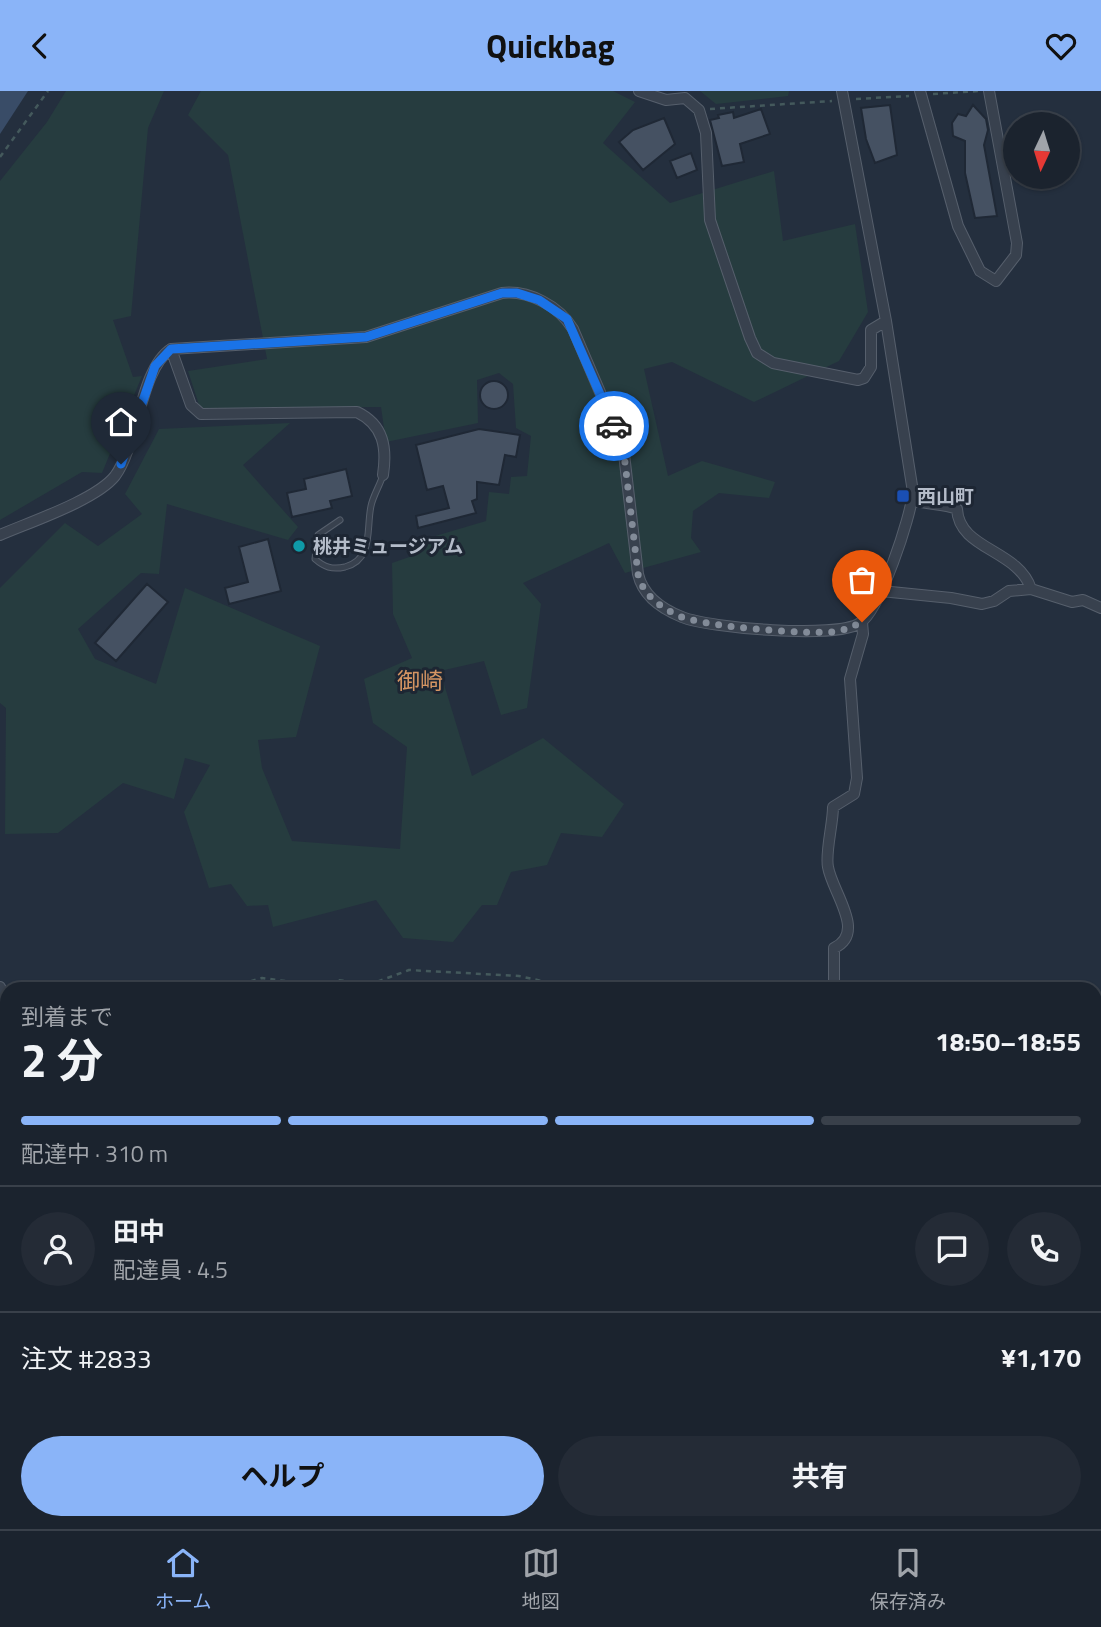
<!DOCTYPE html>
<html lang="ja">
<meta charset="utf-8">
<style>
:root{--surface:#1b232e;--page:#242b36;--text:#f1f3f6;--muted:#a0a4aa;--line:#39404a;--accent:#8ab4f8}
body{margin:0;font-family:"Titillium Web","Noto Sans JP",sans-serif;background:var(--page);color:var(--text);height:100vh;display:flex;flex-direction:column;font-size:26px;white-space:nowrap}
*{box-sizing:border-box;margin:0}
p{font-size:23px;color:var(--muted)}
.icon{flex:none;width:38px;height:38px;fill:none;stroke:currentColor;stroke-width:2;stroke-linecap:round;stroke-linejoin:round}
.map{position:relative;flex:1;overflow:hidden}
.details{position:absolute;left:0px;top:891px;width:1102px;height:548px;display:flex;flex-direction:column;background:var(--surface);border-radius:21px 21px 0 0;box-shadow:0 2px 5px #0004,0 0 0 2px var(--line)}
.details>*{flex:none}
.needle{width:46px;rotate:184deg}
.controls{position:absolute;left:1003px;top:21px;display:grid;gap:14px}
.controls a{display:grid;place-items:center;width:77px;height:77px;border-radius:50%;background:var(--surface);box-shadow:0 2px 5px #0004,0 0 0 2px var(--line);font-size:35px}
.pin{position:absolute;display:grid;place-items:center;width:60px;height:60px;color:#fff;margin:-72px -30px;border-radius:50% 50% 50% 0;rotate:-45deg;box-shadow:0 0 7px #0007}
.pin .icon{rotate:45deg}
.courier{position:absolute;display:grid;place-items:center;width:70px;height:70px;margin:-35px;border:5px solid #1a73e8;border-radius:50%;background:#fff;color:#222;box-shadow:0 2px 9px #0007}
.headline em{font-style:normal;font-weight:700}
.headline div{display:flex;flex-direction:column-reverse}
.headline{display:flex;align-items:center;justify-content:space-between;height:119px;padding:0 21px}
h1{font-size:46px;font-weight:700;line-height:52px}
.bar{display:grid;grid-template-columns:repeat(4,1fr);gap:10px 7px;align-content:center;height:84px;padding:0 21px}
.bar i{height:9px;border-radius:5px;background:var(--line)}
.bar .current{background:var(--accent)}
.bar p{grid-column:span 4}
.line{display:flex;align-items:center;gap:18px;padding:0 21px;border-top:2px solid var(--line)}
.line div{flex:1}
.round{display:grid;place-items:center;flex:none;width:74px;height:74px;border-radius:37px;background:var(--page)}
.button{display:flex;gap:14px;margin-top:auto;padding:14px 21px}
.button a{flex:1;height:80px;border-radius:42px;background:var(--accent);color:#111;font-size:28px;font-weight:700;line-height:80px;text-align:center}
.button a+a{background:var(--page);color:var(--text)}
header{display:flex;justify-content:space-between;align-items:center;height:91px;padding:0 21px;background:var(--accent);color:#111;font-size:32px;font-weight:700}
.tab-bar{display:flex;justify-content:space-around;align-items:center;height:98px;border-top:2px solid var(--line);background:var(--surface);font-size:19px;color:var(--muted)}
.tab-bar a{display:grid;justify-items:center;gap:4px}
.tab-bar .current{color:var(--accent)}
.map>svg:first-child{display:block}
.green{fill:#263c3f}
.water{fill:#394c67}
.building{fill:#455162;stroke:#1f2835;stroke-width:2}
.lines{fill:none;stroke-linecap:round;stroke-linejoin:round}
.service-casing{stroke:#565f6c;stroke-width:7}
.minor-casing{stroke:#565f6c;stroke-width:12}
.tertiary-casing{stroke:#565f6c;stroke-width:16}
.path{stroke:#44595c;stroke-width:2.5;stroke-dasharray:5 5;stroke-linecap:butt}
.service{stroke:#38414e;stroke-width:5}
.minor{stroke:#38414e;stroke-width:10}
.tertiary{stroke:#38414e;stroke-width:14}
.done{stroke:#828b98;stroke-width:7;stroke-dasharray:0 12.6}
.route{stroke:#1a73e8;stroke-width:9}
.transit-dot{fill:#1a4fb4;stroke:#1d2633;stroke-width:2.5}
.culture-dot{fill:#0f9aa8;stroke:#1d2633;stroke-width:2.5}
.labels{text-anchor:middle;stroke-width:6;stroke-linejoin:round;paint-order:stroke}
.poi-label{font-size:19px;font-weight:bold;fill:#b4bcc9;stroke:#1d2633;text-anchor:start}
.quarter-label{font-size:23px;fill:#d59563;stroke:#1d2633}
</style>
<header><svg class="icon" aria-label="back" viewBox="0 0 24 24"><path d="M15 5l-7 7 7 7"/></svg>Quickbag<svg class="icon" aria-label="heart" viewBox="0 0 24 24"><path d="M12 20l-8-8c-3-5 5-10 8-4 3-6 11-1 8 4z"/></svg></header>
<div class="map">
<svg width="1101" height="1438" viewBox="0 0 1101 1438">
<rect width="100%" height="100%" fill="#242f3e"/>
<path class="green" d="M66 0H164L148 37 131 225 113 229 133 286 142 285 102 382 82 381 0 429V90L47 31Z
M201 0H613L635 11 603 52 670 112 774 80 783 150 855 133 868 221 839 270 754 311 672 271 644 278 668 385 702 370 775 391 769 407 719 402 693 420 691 447 701 461 625 482 609 452 523 492 541 513 527 617 501 624 484 570 440 580 472 685 543 647 624 713 602 746 561 742 547 774 511 781 497 814H482L453 851 403 847 376 809 273 836 268 814 247 815 231 793 209 797 184 721 210 674 185 667 174 708 123 692 58 742 5 743 6 617 0 612V497L65 432 98 455 142 423 125 403 159 338 290 332 243 374 298 436 288 449 167 413 159 483 141 482 78 538 95 568 156 593 185 497 320 555 296 646 258 649 262 677 292 750 400 758 407 656 373 632 364 588 412 567 393 523 392 472 418 463 415 451 486 430 489 401 509 403 511 386 527 385 531 345 516 337 513 293 499 282 477 289 478 332 386 351 381 316 200 317 188 280 267 268 228 64 188 24Z
M700 0H789L788 5 716 13Z
M0 1135H7V1372L0 1369Z
M212 1432H729L722 1438 542 1433 534 1438H256Z"/>
<path class="water" d="M0 0H28L0 43Z"/>
<path class="building" d="M890 14 897 64 875 72 866 48 861 17Z
M973 14 986 28 988 39 984 54 997 125 975 127 965 82V50L953 45 952 32 958 23 966 25Z
M761 18 770 43 740 53 744 71 722 75 710 29 719 27 718 24 733 21 734 27Z
M664 27 675 53 643 79 619 51 633 39Z
M691 62 697 79 677 87 670 70Z
M480 304a14 14 0 1 1 28 0a14 14 0 1 1-28 0Z
M479 338 520 344 516 366 505 364 499 394 477 391V408L472 410 476 422 418 437 416 425 449 417 443 395 427 399 416 354Z
M346 378 352 405 330 410 332 417 292 426 287 402 306 398 304 388Z
M268 448 281 500 229 513 225 497 248 491 239 456Z
M147 493 168 511 116 570 95 552Z"/>
<g class="lines">
<g class="service-casing">
<path id="service" d="M340 429 318 444 315 468C324 476 332 479 345 476 374 468 366 438 371 415 373 405 380 394 383 384"/>
</g>
<g class="minor-casing">
<path id="minor" d="M639 0 666 9 685 7 699 19 706 42 710 129 750 247 757 262 773 272 858 289 864 287 871 276V239L886 230
M920 0 958 135 980 180 996 190 1016 164 1017 152 989 0
M171 258 191 314 201 323 357 321C384 334 387 357 383 384
M913 409C928 414 943 412 957 418 959 459 1018 458 1031 498
M0 444C30 431 96 409 115 385 138 354 140 278 171 258L366 246 502 202C529 199 559 215 573 238L620 348 624 363 638 483C643 505 662 518 682 526 709 537 837 548 860 532 880 519 911 426 913 401L886 230 842 0
M881 500 951 507 982 513 994 510 1009 500 1031 498 1072 511 1083 509 1101 517
M0 896 7 911
M834 898V857C867 842 832 801 828 776 825 762 833 733 833 716L854 703 857 687 850 588 863 543 862 531
M1096 1008 1101 1002
M1096 1050 1101 1054
M1096 1374 1101 1359
M793 1438 798 1432
M818 1438 821 1432
M902 1438 904 1432
M1072 1438 1075 1432"/>
</g>
<g class="tertiary-casing">
<path id="tertiary" d="M1096 1117 1101 1102
M978 1438 980 1432"/>
</g>
<path class="path" d="M933 3 979 0
M856 8 909 5
M710 18 832 10
M0 66 48 0
M197 898 199 895 228 896 231 890 241 893 262 887 323 895 337 889 371 893 409 879 519 885 579 898
M609 898 619 895 659 898
M0 1407 7 1410
M87 1432 109 1438"/>
<use href="#service" class="service"/>
<use href="#minor" class="minor"/>
<use href="#tertiary" class="tertiary"/>
</g>
<g class="lines">
<path class="done" d="M614 335 624 363 638 483C643 504 659 515 677 524 701 536 804 543 832 541 843 540 852 536 862 531"/>
<path class="route" d="M121 373 155 275 171 258 366 246 502 202H517L539 209 567 228 614 335"/>
</g>
<rect class="transit-dot" x="896" y="398" width="14" height="14" rx="3.5"/>
<circle class="culture-dot" cx="299" cy="455" r="7"/>
<g class="labels">
<g class="poi-label">
<text x="917" y="412">西山町</text>
<text x="313" y="462">桃井ミュージアム</text>
</g>
<g class="quarter-label">
<text x="420" y="598">御崎</text>
</g>
</g>
</svg>
<div class="controls">
<a><svg class="needle" viewBox="-14 -14 28 28"><path d="M0-13l5 13h-10z" fill="#e53935"/><path d="M0 13l5-13h-10z" fill="#a0a4aa"/></svg></a>
</div>
<div class="pin" style="left:862px;top:531px;background:#ea580c"><svg class="icon" aria-label="bag" viewBox="0 0 24 24"><path d="M5 8h14l-1 12H6zM9 8a3 3 0 0 1 6 0"/></svg></div>
<div class="pin" style="left:121px;top:373px;background:#1f2937"><svg class="icon" aria-label="home" viewBox="0 0 24 24"><path d="M3 11l9-7 9 7M6 9v11h12V9"/></svg></div>
<div class="courier" style="left:614px;top:335px"><svg class="icon" aria-label="car" viewBox="0 0 24 24"><path d="M5 17H2v-5l4-1 3-4h7l3 4 3 1v5h-3M9 17h6M6 11h13"/><circle cx="7" cy="17" r="2"/><circle cx="17" cy="17" r="2"/></svg></div>
<section class="details">
<div class="headline"><div><h1>2 分</h1><p>到着まで</p></div><em>18:50–18:55</em></div>
<div class="bar"><i class="current"></i><i class="current"></i><i class="current"></i><i></i><p>配達中 · 310 m</p></div>
<div class="line" style="height:126px"><a class="round"><svg class="icon" aria-label="person" viewBox="0 0 24 24"><circle cx="12" cy="8" r="4"/><path d="M4 21q1-7 8-7t8 7"/></svg></a><div><b>田中</b><p>配達員 · 4.5</p></div><a class="round"><svg class="icon" aria-label="chat" viewBox="0 0 24 24"><path d="M4 5h16v11H9l-5 4z"/></svg></a><a class="round"><svg class="icon" aria-label="phone" viewBox="0 0 24 24"><path d="M5 4h4l2 5-3 2q2 4 5 5l2-3 5 2v4C11 20 4 13 5 4z"/></svg></a></div>
<div class="line" style="height:91px"><div>注文 #2833</div><b>¥1,170</b></div>
<div class="button"><a>ヘルプ</a><a>共有</a></div>
</section>
</div>
<nav class="tab-bar">
<a class="current"><svg class="icon" aria-label="home" viewBox="0 0 24 24"><path d="M3 11l9-7 9 7M6 9v11h12V9"/></svg>ホーム</a>
<a><svg class="icon" aria-label="map" viewBox="0 0 24 24"><path d="M3 6l6-2 6 2 6-2v14l-6 2-6-2-6 2zM9 4v14M15 6v14"/></svg>地図</a>
<a><svg class="icon" aria-label="saved" viewBox="0 0 24 24"><path d="M7 4h10v16l-5-4-5 4z"/></svg>保存済み</a>
</nav>
